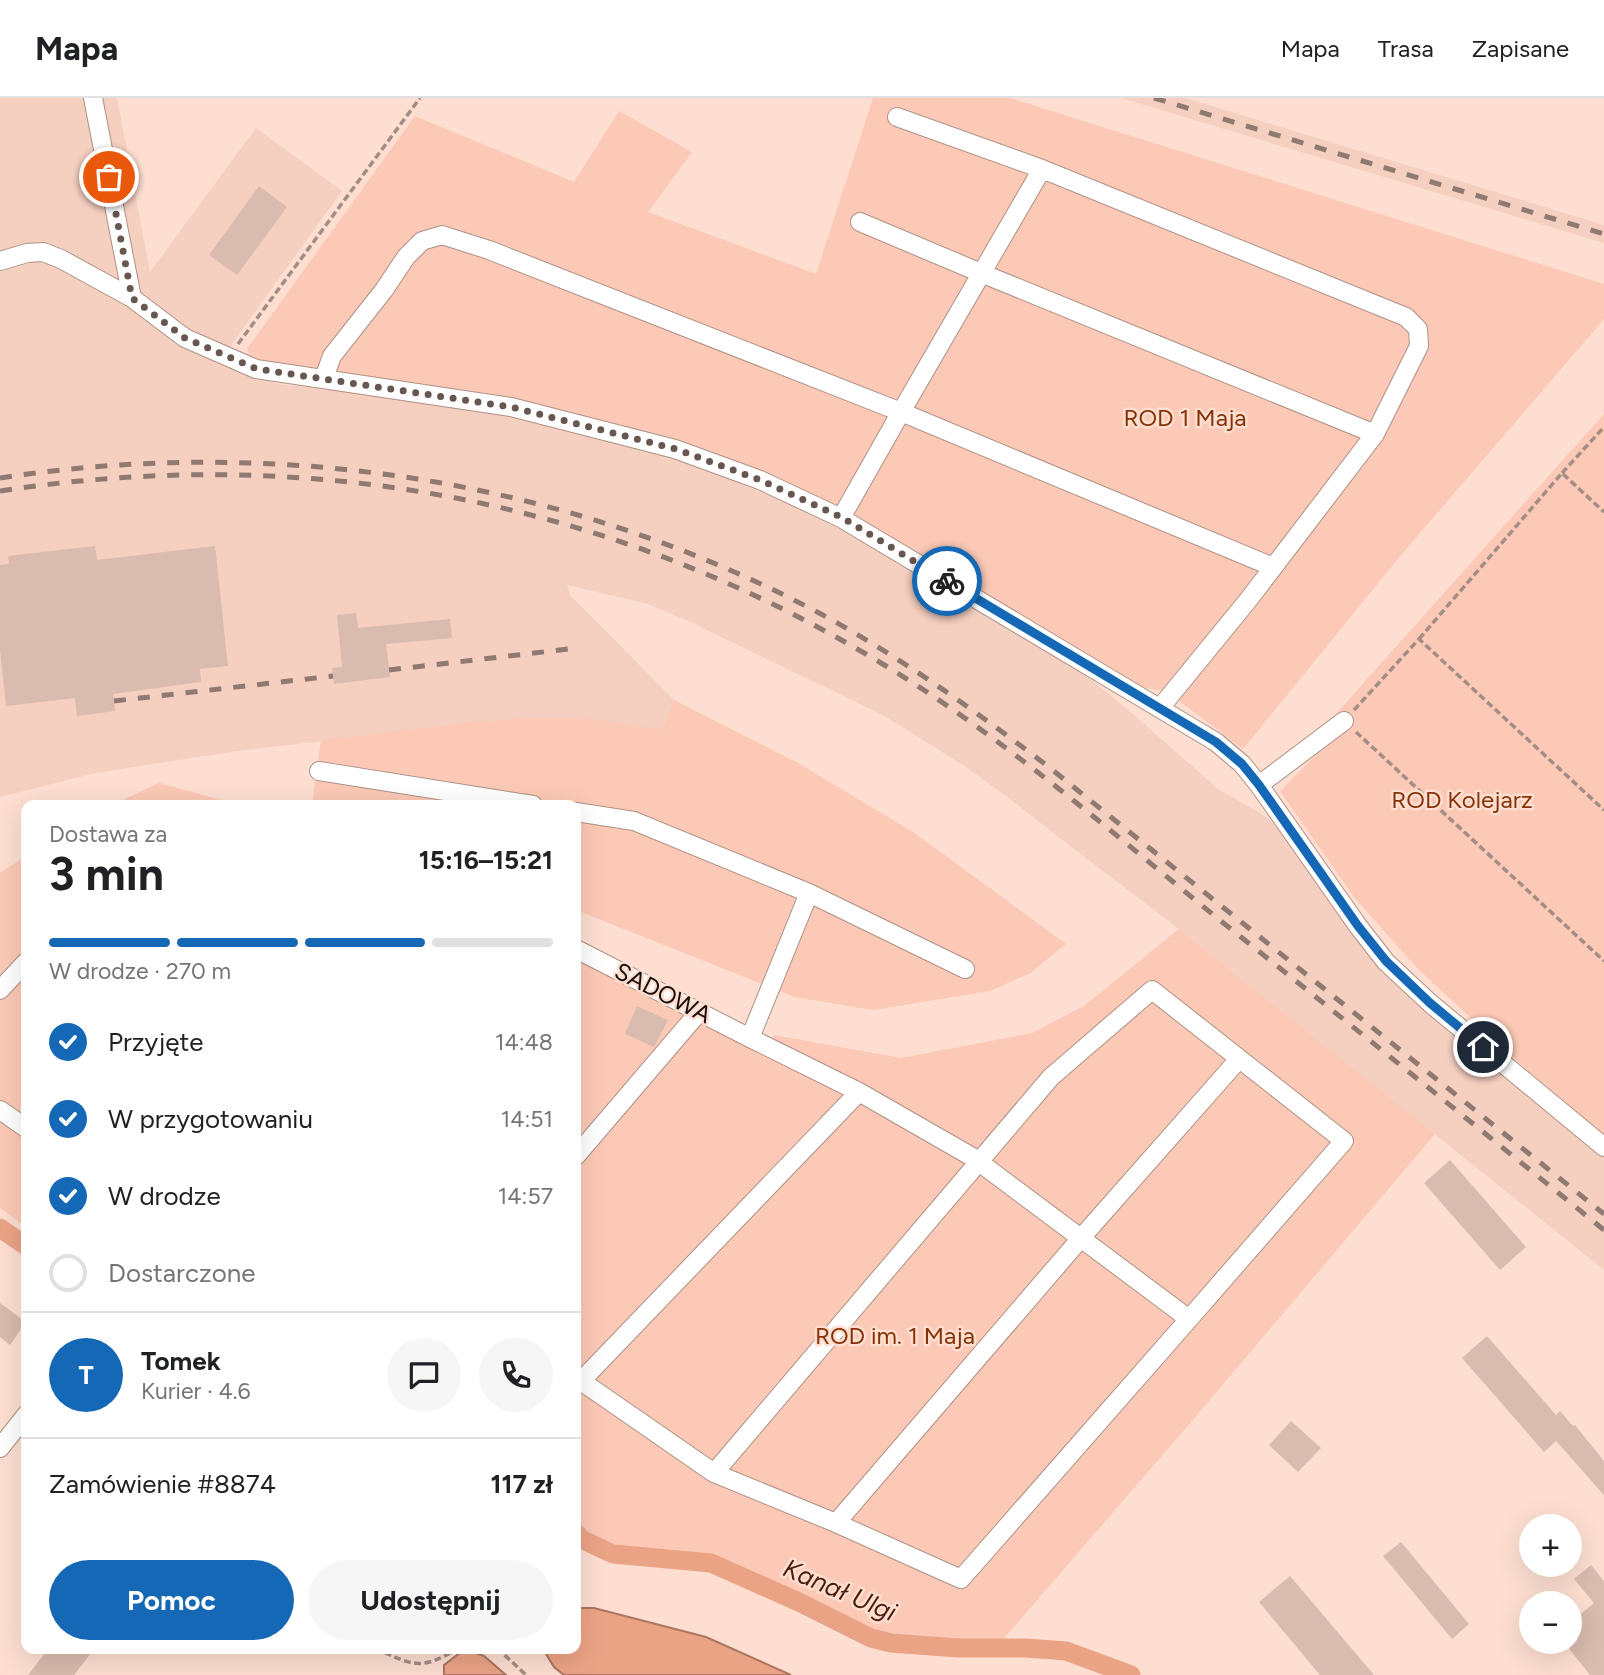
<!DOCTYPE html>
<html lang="pl">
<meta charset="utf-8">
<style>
:root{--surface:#fff;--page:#f6f6f6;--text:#202124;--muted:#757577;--line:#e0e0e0;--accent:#1568b6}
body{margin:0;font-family:Figtree,sans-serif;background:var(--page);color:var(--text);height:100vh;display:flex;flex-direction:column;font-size:26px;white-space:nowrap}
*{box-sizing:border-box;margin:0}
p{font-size:23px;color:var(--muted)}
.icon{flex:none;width:38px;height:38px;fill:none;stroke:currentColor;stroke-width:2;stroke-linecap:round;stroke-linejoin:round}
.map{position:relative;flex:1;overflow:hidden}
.drawer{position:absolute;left:21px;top:702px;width:560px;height:854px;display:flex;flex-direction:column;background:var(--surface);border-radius:14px;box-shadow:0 7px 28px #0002}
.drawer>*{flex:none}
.tools{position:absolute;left:1519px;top:1416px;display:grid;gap:14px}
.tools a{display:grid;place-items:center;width:63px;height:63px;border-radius:50%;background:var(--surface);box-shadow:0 7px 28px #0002;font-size:35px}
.pin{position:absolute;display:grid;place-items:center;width:60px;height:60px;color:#fff;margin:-30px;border:4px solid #fff;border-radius:50%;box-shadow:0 2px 7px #0007}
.courier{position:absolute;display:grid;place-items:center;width:70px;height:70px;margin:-35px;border:5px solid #1568b6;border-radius:50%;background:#fff;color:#222;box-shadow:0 2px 9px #0007}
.summary em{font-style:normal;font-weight:700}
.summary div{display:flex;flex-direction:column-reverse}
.summary{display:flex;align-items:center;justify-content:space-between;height:119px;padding:0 28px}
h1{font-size:46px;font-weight:700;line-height:52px}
.bar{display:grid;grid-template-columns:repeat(4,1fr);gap:10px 7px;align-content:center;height:84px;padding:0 28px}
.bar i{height:9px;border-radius:5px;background:var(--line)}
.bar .active{background:var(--accent)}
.bar p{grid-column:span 4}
.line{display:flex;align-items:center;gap:18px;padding:0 28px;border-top:2px solid var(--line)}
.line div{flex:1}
.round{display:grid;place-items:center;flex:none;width:74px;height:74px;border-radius:37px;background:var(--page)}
ol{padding:0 28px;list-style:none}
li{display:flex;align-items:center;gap:21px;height:77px}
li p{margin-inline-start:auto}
li .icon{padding:7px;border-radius:50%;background:var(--accent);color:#fff;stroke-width:4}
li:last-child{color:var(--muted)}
li i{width:38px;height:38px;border:4px solid var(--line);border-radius:50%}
.cta{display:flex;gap:14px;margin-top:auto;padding:14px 28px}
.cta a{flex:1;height:80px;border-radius:42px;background:var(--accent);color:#fff;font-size:28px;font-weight:700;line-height:80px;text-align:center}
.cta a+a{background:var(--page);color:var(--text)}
header{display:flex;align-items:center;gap:42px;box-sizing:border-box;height:98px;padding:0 35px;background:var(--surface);border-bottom:2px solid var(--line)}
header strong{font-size:33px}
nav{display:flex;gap:38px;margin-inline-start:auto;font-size:24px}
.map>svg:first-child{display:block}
.built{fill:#f5cfc0}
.green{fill:#fbc9b5}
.water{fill:#eba386;stroke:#ac7661;stroke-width:2}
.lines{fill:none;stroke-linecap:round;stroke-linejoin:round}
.canal{stroke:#eba386;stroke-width:19}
.building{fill:#d9bbaf}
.minor-casing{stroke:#ad9185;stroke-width:20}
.path{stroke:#a48d84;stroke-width:3.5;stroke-dasharray:7 3.5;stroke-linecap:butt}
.minor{stroke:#fff;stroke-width:18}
.rail{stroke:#8f7971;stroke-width:5;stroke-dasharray:12 12;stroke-linecap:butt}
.done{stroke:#685650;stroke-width:7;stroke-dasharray:0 12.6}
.route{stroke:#1568b6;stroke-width:9}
.labels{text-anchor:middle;stroke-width:5;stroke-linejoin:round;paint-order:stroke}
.park-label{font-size:24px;fill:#873306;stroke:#fdded1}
.street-label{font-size:24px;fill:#180d0a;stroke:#fdded1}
.water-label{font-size:26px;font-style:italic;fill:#4b1e0a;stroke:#fdded1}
</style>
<header>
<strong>Mapa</strong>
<nav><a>Mapa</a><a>Trasa</a><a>Zapisane</a></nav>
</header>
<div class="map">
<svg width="1604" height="1577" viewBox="0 0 1604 1577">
<rect width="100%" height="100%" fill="#fdded1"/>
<path class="built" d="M0 0H117L150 174 256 30 342 93 229 250 231 270 266 283 284 287 343 292 503 314 638 348 684 363 778 401 836 429 890 457 1048 551 1085 577 1125 609 1218 691 1262 716 1276 728 1288 741 1358 839 1604 1056V1172L1179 831 1052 734 1006 698 963 667 883 617 688 523 648 506 567 487 570 497 674 602 662 632 622 625 568 620 507 622 237 653 95 675 0 699Z
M1121 0H1185L1604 127V145Z"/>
<path class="green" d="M873 0H1010L1604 186V221L1401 457 1243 651 1166 593 1145 590 845 412 765 375 702 351 498 299 253 264 247 251 415 18 574 84 619 13 692 54 648 114 816 176Z
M1604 316V1037L1527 972 1418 871 1354 799 1280 693 1336 637 1327 626Z
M674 602 798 665 913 734 1066 846 1030 875 990 893 873 912 795 899 576 812V707H312L321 642C402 633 484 619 566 620 598 621 630 626 662 632Z
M159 685 240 707H112Z
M26 758V1129L0 1110V775Z
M1179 831 1435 1036 1191 1324 1000 1545 885 1540 710 1459 621 1456 593 1444 576 1424V859L765 955 774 937 901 960 1032 935 1084 908Z"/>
<path class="water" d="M576 1510H594L706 1539 791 1577H564L554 1569 543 1551 576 1550Z
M465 1551 484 1558 506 1577H444V1567Z"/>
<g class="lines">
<path class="canal" d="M0 1130 26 1148
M576 1435 581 1441 613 1456 711 1465 801 1505 871 1540 891 1545 958 1550H1026L1066 1553 1131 1577"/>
</g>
<path class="building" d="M259 88 287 109 237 177 209 157Z
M95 448 97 462 215 448 228 568 200 571 201 584 113 596 115 613 77 618 75 600 6 608 0 552V467L9 466 8 458Z
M356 515 358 530 450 521 452 540 386 546 390 579 334 586 332 570 342 569 337 517Z
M637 908 668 922 654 949 625 936Z
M1450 1062 1526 1149 1500 1172 1424 1085Z
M0 1205 26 1224 10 1247 0 1239Z
M1487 1238 1556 1317 1560 1313 1573 1328 1575 1327 1604 1363V1397L1556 1343 1544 1354 1462 1260Z
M1291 1323 1321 1350 1298 1374 1269 1347Z
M1401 1444 1469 1526 1452 1541 1383 1458Z
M1591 1467 1604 1483V1577H1590L1570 1552V1525L1594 1505 1574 1481Z
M1290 1478 1374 1577H1320L1259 1504Z
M49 1550H95L74 1577H28Z"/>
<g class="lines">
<g class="minor-casing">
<path id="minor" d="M93 0 132 200 185 240 256 271 511 309 675 351 760 382 841 420 1216 644 1242 666 1259 687 1358 828 1386 864 1430 905 1604 1049
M897 19 1042 71
M860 124 981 175 1375 336
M0 163 27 155 43 154 61 161 132 200
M324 280 332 258 384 192 406 159 422 143 442 137 489 152 901 314 841 420
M1160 610 1249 501 1375 336 1419 248 1418 231 1406 219 1042 71 901 314 1273 469
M319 673 533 707
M1259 687 1344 623
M576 714 634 723 809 795 965 871
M576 851 750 940 859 994 974 1060 979 1064 1189 1221 1344 1043 1152 892 1051 979 714 1375 836 1425
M0 892 26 864
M750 940 809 795
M0 1012 26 1030
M576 1058 699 914
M1189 1221 961 1481 836 1425 1081 1140 1239 961
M0 1350 26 1317
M714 1375 581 1283 859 994"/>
</g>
<path class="path" d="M238 246 420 0
M1562 375 1604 329
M1419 541 1562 375 1604 414
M1354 612 1419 541 1604 712
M1356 634 1604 863
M375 1550C414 1568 420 1573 459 1550
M497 1550 526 1577"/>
<use href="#minor" class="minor"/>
<path class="rail" d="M1154 0 1604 136
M0 380C280 337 570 382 821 516 902 560 977 614 1050 670L1604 1116
M0 393C313 345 615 403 886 568 1004 640 1109 732 1216 819 1346 923 1475 1027 1604 1132
M389 572 577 550
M114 603 333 578"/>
</g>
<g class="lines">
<path class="done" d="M109 79 132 200 185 240 257 271 511 309 676 351 760 382 841 419 947 483"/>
<path class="route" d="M947 483 1216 644 1242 666 1259 687 1358 828 1386 863 1430 905 1483 949"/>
</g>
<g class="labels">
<g class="park-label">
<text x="1185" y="328">ROD 1 Maja</text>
<text x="1462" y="710">ROD Kolejarz</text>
<text x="895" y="1246">ROD im. 1 Maja</text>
</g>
<g class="street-label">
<text transform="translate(663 895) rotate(27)" y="8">SADOWA</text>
</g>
<g class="water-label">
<text transform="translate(840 1492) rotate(23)" y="9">Kanał Ulgi</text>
</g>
</g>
</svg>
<div class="tools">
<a>+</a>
<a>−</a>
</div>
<div class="pin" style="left:109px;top:79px;background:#ea580c"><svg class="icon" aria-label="bag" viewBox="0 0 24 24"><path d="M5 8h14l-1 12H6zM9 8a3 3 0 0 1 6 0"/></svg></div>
<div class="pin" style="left:1483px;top:949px;background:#1f2937"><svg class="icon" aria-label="home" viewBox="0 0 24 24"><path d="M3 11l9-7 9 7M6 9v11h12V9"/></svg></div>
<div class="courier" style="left:947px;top:483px"><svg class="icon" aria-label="bike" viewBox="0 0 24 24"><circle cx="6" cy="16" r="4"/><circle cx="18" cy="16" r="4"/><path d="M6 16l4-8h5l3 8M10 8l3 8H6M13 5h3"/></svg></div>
<section class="drawer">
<div class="summary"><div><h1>3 min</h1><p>Dostawa za</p></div><em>15:16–15:21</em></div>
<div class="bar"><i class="active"></i><i class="active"></i><i class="active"></i><i></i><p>W drodze · 270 m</p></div>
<ol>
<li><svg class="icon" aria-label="check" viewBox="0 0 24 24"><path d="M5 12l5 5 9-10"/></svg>Przyjęte<p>14:48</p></li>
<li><svg class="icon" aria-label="check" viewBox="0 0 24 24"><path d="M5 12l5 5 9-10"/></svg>W przygotowaniu<p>14:51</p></li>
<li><svg class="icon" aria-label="check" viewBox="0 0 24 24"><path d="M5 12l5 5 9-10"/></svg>W drodze<p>14:57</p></li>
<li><i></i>Dostarczone</li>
</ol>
<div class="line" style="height:126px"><b class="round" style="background:var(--accent);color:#fff">T</b><div><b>Tomek</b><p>Kurier · 4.6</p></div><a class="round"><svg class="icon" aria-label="chat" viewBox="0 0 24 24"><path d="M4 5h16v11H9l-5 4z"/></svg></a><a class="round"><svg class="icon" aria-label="phone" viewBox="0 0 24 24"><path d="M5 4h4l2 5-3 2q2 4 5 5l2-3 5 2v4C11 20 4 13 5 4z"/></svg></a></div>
<div class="line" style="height:91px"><div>Zamówienie #8874</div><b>117 zł</b></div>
<div class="cta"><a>Pomoc</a><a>Udostępnij</a></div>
</section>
</div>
